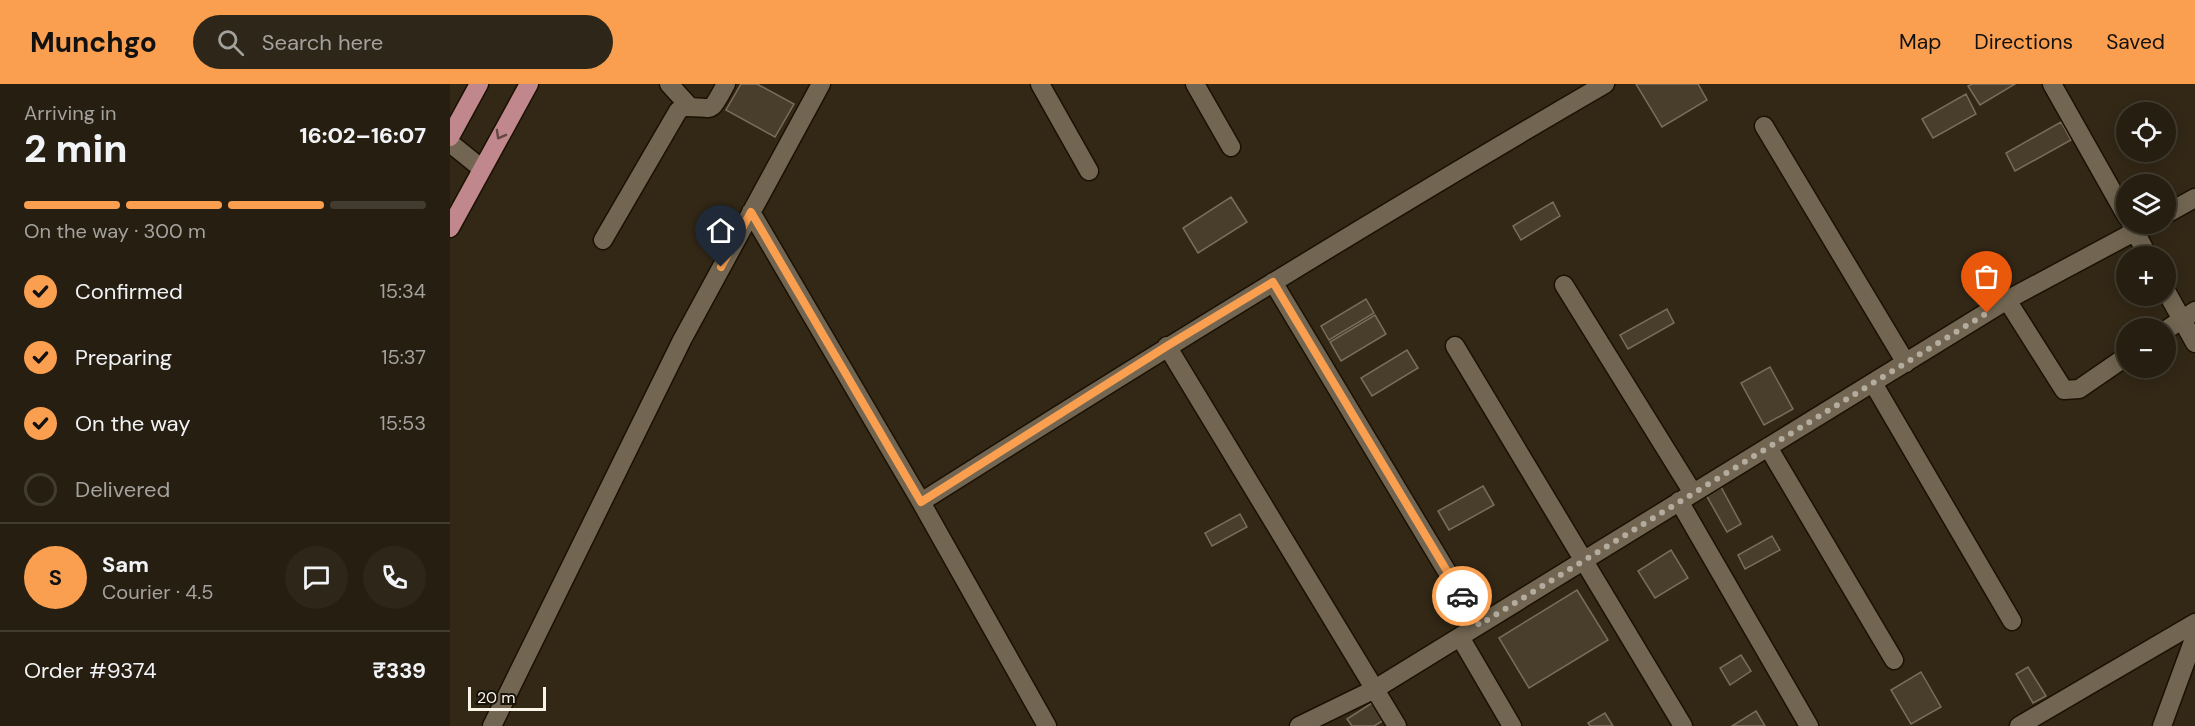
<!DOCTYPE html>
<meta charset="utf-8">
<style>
:root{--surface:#261e10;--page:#2e2719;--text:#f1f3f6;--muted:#a4a29f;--line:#423c30;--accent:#fa9f4f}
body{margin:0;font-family:"DM Sans",sans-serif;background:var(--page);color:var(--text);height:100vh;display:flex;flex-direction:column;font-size:22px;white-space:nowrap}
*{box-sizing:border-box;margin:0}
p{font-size:20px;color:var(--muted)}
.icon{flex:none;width:33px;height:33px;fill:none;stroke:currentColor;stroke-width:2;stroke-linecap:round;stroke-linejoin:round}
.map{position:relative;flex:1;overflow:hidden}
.sheet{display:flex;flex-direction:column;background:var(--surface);width:450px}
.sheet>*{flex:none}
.tools{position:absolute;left:1666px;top:18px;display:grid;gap:12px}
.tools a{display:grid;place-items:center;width:60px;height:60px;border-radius:50%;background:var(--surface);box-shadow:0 3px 15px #0003,0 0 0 2px var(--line);font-size:30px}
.scale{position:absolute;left:18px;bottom:15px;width:78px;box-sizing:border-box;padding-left:6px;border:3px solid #faf3e8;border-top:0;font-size:16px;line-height:21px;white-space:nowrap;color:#faf3e8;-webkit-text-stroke:4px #17120a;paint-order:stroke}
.pin{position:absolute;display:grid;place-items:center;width:51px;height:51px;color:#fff;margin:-62px -26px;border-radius:50% 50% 50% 0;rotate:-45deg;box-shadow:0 0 6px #0007}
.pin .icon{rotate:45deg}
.courier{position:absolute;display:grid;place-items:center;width:60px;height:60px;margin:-30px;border:4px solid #fa9f4f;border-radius:50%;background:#fff;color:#222;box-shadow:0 2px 8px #0007}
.summary em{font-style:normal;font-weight:800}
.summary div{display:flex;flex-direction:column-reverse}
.summary{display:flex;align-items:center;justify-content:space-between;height:102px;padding:0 24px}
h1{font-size:39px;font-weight:800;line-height:45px}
.bar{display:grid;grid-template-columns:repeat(4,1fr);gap:9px 6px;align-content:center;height:72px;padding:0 24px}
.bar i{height:8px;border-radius:4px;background:var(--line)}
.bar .selected{background:var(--accent)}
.bar p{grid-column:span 4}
.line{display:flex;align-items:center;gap:15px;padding:0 24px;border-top:2px solid var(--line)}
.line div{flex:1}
.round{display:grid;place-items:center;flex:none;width:63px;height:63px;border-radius:32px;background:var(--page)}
ol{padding:0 24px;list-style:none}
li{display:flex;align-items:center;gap:18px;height:66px}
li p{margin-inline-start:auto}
li .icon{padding:6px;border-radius:50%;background:var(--accent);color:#111;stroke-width:4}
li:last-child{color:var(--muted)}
li i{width:33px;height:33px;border:3px solid var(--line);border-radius:50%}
header{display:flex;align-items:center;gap:36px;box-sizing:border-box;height:84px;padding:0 30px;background:var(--accent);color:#111}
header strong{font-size:28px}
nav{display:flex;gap:33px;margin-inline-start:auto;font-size:21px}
.search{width:420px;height:54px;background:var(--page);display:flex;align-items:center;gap:15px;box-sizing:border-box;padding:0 21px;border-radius:33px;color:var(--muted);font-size:22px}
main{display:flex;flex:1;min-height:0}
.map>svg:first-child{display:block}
.building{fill:#493e2b;stroke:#7a6d59;stroke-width:1.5}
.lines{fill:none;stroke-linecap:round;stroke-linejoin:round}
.minor-casing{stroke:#1b1102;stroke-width:21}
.major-casing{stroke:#1b1102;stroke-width:21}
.minor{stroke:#726652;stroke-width:18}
.major{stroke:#c0878c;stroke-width:18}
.oneway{stroke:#634744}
.done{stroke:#b4ac9e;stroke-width:6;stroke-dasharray:0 10.8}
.route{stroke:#fa9f4f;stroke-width:8}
</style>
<header>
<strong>Munchgo</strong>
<div class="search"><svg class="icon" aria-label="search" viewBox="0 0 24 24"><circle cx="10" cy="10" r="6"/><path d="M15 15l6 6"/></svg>Search here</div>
<nav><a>Map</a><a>Directions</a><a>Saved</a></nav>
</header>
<main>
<section class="sheet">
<div class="summary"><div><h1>2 min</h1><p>Arriving in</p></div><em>16:02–16:07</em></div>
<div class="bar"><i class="selected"></i><i class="selected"></i><i class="selected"></i><i></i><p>On the way · 300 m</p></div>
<ol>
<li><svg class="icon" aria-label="check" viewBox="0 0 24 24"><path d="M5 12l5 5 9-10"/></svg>Confirmed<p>15:34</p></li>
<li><svg class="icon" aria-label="check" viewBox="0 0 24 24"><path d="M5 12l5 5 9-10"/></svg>Preparing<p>15:37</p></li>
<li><svg class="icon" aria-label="check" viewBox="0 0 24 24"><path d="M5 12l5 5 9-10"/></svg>On the way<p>15:53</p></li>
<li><i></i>Delivered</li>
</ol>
<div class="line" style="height:108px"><b class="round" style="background:var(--accent);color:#111">S</b><div><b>Sam</b><p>Courier · 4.5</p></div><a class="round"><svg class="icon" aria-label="chat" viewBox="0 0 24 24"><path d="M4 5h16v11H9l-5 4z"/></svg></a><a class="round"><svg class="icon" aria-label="phone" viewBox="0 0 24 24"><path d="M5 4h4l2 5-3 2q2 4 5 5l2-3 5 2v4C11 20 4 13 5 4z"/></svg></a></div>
<div class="line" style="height:78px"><div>Order #9374</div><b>₹339</b></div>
</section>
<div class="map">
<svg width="1745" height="642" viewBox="0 0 1745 642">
<rect width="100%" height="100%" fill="#332816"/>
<path class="building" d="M291 0H307L344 20 325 53 276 26Z
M1186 0H1248L1257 16 1212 43Z
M1522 0H1565L1530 21 1518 2Z
M1516 10 1526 30 1483 54 1472 35Z
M1611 38 1621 56 1565 87 1556 69Z
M781 113 797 138 748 169 733 144Z
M1103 118 1110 132 1071 156 1063 142Z
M916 215 924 229 879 256 871 242Z
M1217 225 1224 239 1178 265 1170 251Z
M925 231 936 250 891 277 880 258Z
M957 266 968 284 922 312 911 294Z
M1320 283 1343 325 1314 341 1291 299Z
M1270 401 1291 440 1277 448 1255 409Z
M1033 402 1044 421 999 446 988 427Z
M790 430 797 443 762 462 755 449Z
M1322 452 1330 466 1295 485 1288 471Z
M1221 466 1238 494 1205 514 1188 487Z
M1127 506 1158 556 1079 604 1049 554Z
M1291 571 1301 587 1280 601 1270 584Z
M1578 583 1596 612 1583 619 1566 590Z
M1471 588 1491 623 1461 640 1441 606Z
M925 617 936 635 924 642H902L897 635Z
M1306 627 1315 642H1282Z
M1155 629 1163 642H1140L1138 639Z"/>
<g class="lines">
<g class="minor-casing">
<path id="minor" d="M219 0 240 23
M590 0 639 87
M745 0 781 63
M1602 0 1677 133
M1314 42 1456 279
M0 59 31 84
M301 128 471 418 597 642
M1716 130 1745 114
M1681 140 1698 172
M153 156 228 27 233 23C266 22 258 33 276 0
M823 198 1029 541
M1114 201 1243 409
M1716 207 1745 259
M1557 216 1614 306 1629 305 1677 272
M1716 246 1745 227
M717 262 947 642
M1005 262 1233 642
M1423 299 1562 537
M1318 363 1444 576
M1229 417 1359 642
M471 418C697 275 924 134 1155 0
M1010 553 1062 642
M42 642 232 256 371 0
M849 642 925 605 1557 216 1699 140
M1569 642 1745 539
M1712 642 1745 552"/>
</g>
<g class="major-casing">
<path id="major" d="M0 53 29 0
M0 144 79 0"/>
</g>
<use href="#minor" class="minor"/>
<use href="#major" class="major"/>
</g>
<defs><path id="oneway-chevron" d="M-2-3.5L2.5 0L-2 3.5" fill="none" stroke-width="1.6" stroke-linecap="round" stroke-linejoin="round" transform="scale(1.5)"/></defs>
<use class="oneway" href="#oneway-chevron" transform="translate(50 51) rotate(119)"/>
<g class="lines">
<path class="done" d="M1012 512 1029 541 1537 229"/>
<path class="route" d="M271 183 301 128 471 418 717 262 823 198 1012 512"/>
</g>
</svg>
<div class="tools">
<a><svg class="icon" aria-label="locate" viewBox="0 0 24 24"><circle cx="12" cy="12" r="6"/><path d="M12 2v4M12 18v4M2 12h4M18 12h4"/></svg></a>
<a><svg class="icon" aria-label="layers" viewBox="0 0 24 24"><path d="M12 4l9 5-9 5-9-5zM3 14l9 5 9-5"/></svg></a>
<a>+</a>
<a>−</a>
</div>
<div class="scale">20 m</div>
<div class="pin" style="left:1537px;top:229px;background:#ea580c"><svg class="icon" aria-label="bag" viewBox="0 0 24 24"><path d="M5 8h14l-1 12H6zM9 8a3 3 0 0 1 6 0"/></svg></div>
<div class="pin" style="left:271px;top:183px;background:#1f2937"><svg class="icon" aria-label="home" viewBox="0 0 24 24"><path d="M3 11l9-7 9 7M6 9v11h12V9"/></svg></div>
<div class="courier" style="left:1012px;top:512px"><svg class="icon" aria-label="car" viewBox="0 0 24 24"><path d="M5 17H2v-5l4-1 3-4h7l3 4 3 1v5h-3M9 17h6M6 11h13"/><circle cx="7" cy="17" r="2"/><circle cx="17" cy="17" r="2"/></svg></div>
</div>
</main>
